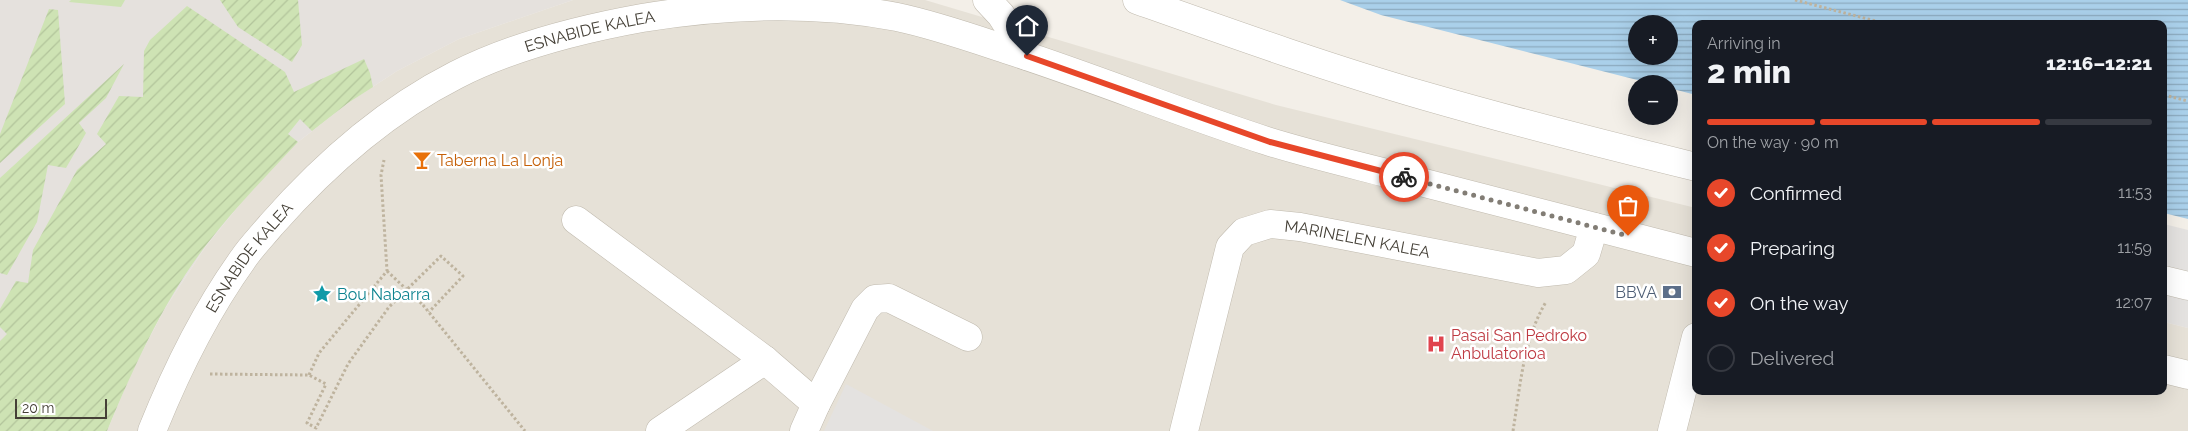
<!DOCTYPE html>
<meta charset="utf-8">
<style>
:root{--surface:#171b24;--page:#20242c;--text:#f1f3f6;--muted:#9ea1a6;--line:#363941;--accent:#e7472a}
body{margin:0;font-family:Raleway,sans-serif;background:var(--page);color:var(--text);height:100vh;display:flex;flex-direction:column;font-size:19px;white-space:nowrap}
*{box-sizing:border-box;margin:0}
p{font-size:16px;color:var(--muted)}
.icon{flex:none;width:28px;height:28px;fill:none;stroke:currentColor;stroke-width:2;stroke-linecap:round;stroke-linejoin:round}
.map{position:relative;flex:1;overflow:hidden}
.details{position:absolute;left:1692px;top:20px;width:475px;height:375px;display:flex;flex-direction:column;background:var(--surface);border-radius:10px;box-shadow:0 5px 20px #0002}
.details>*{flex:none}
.buttons{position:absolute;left:1628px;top:15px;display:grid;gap:10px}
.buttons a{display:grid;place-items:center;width:50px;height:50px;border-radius:50%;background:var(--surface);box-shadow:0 5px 20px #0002;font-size:25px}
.scale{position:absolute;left:15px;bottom:12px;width:92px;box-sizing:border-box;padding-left:5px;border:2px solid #454037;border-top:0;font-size:14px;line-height:18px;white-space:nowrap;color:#454037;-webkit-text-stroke:4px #fff;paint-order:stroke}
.pin{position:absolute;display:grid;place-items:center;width:42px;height:42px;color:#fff;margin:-51px -21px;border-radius:50% 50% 50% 0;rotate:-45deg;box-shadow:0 0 5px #0007}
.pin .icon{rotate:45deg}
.courier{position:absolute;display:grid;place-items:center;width:50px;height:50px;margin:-25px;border:4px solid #e7472a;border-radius:50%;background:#fff;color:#222;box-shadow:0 1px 6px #0007}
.headline em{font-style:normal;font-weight:800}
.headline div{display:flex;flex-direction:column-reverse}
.headline{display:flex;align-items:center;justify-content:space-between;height:85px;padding:0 15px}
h1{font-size:32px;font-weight:800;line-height:38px}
.bar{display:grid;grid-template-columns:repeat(4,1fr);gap:8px 5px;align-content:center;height:60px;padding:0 15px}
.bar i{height:6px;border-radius:4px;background:var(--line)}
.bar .selected{background:var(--accent)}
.bar p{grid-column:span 4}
ol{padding:0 15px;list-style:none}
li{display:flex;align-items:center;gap:15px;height:55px}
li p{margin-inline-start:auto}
li .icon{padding:5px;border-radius:50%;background:var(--accent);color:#fff;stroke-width:4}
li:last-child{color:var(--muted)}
li i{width:28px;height:28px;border:2px solid var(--line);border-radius:50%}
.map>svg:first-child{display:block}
.residential{fill:#e6e1d7}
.industrial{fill:#e5e1dd}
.green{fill:#cee3b4}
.garden{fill:url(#garden-furrows)}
.parking{fill:#e4e2e0}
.water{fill:url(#water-rules);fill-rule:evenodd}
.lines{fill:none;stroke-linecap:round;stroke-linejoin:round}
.minor-casing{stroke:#c0baae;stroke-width:29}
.path{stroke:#beb39e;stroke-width:3;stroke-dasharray:2.5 2.5;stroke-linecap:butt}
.minor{stroke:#fff;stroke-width:28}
.path-bridge{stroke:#beb39e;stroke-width:3;stroke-dasharray:2.5 2.5;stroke-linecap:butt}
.done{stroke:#827d75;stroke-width:5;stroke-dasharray:0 9}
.route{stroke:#e7472a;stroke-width:6}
.labels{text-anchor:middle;stroke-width:5;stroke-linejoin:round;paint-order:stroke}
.street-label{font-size:16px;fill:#454037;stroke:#fff}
.food-label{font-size:16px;fill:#c56008;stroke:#fff;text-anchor:start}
.service-label{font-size:16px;fill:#4e5e75;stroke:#fff;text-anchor:end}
.culture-label{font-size:16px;fill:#0d838f;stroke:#fff;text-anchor:start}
.health-label{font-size:16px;fill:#be3a42;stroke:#fff;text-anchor:start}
</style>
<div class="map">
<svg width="2188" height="431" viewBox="0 0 2188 431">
<defs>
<pattern id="garden-furrows" width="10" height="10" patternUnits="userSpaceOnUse" patternTransform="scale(1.25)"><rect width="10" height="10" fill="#cee3b4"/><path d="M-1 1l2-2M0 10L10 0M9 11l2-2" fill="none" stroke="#b2c49b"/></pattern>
<pattern id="water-rules" width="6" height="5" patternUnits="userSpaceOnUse" patternTransform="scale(1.25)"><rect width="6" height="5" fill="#aad0ea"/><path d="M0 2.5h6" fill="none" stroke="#8caabe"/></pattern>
</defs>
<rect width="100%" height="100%" fill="#f3efe8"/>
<path class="residential" d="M573 0H925L1276 105 1696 208V391H2164V322L2188 328V431H107L133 369 164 310 206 246 246 197 298 142 348 103 397 71 459 39Z"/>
<path class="industrial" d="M0 0H573L459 39 397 71 348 103 298 142 246 197 206 246 164 310 133 369 107 431H0Z"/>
<path class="green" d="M71 0H125L121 7 69 2Z"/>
<path class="garden" d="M220 0H298L302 45 292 62 238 27Z
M187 6 285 72 294 92 364 59 370 73 373 87 348 103 312 131 300 119 288 134 298 142C267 175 235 208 207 244 164 300 134 366 107 431H0V341L7 334 0 327V309L16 281 28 283 33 250 77 170 106 144 97 134 119 96 143 97 144 51 150 40Z
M49 9 58 10 65 104 0 163V134Z
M124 64 106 98 79 123 86 133 66 168 48 165 37 222 7 275 0 273V178Z"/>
<path class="parking" d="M2164 224 2188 230V328L2164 322Z
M846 384 933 431H824Z"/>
<path class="water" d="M1340 0H2188V219L2164 213V24H1696V95L1669 88V84H1653L1381 15ZM1636 24H1669V56H1636Z"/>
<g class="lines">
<g class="minor-casing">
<g id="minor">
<path d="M987 0 1001 15 1027 56"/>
<path d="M1137 0C1233 34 1328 68 1425 96 1515 122 1606 145 1696 167"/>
<path d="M576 220 765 360 816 404 804 431"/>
<path d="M2164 280 2188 286"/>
<path d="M2164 369 2188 375"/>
<path d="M816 404 865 309 875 299 889 298 968 337"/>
<path id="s1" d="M152 431C176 371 205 312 243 259 251 247 262 236 271 225 323 166 385 111 456 75 511 47 581 29 642 18 727 4 812 1 897 17 935 25 972 38 1008 50 1095 78 1180 113 1267 141 1315 156 1365 167 1413 180 1507 204 1602 229 1696 253"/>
<path d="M660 431 765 360"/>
<path id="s2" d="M1184 431 1230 247 1244 232 1270 224 1300 227 1538 273 1566 270 1586 254 1594 227"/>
<path d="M1672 431 1696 337"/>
</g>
</g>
<path class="path" d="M1795 0 1887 24
M2164 95 2188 101
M423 305 525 431
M210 374 309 375 326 384 307 423 316 428 348 364 389 307 441 256 463 276 429 312
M309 375 319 353 387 271 381 175 384 160
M1513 431C1520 388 1523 340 1546 302"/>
<use href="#minor" class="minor"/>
<path class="path-bridge" d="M387 271 423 305"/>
</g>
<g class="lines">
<path class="done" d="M1404 177 1628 236"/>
<path class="route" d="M1027 56 1270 142 1404 177"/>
</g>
<defs>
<g id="bar-bare" transform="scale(1.5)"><path d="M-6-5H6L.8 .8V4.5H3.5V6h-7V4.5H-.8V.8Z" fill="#e8710a" stroke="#fff" stroke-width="2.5" paint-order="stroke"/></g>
<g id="bank-bare" transform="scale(1.5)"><path d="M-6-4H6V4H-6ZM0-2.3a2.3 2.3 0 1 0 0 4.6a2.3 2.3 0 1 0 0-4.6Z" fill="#5c6f8a" stroke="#fff" stroke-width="2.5" paint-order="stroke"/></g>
<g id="sight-bare" transform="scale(1.5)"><path d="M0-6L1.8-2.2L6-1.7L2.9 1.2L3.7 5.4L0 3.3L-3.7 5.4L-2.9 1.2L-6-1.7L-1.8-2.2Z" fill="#0f9aa8" stroke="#fff" stroke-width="2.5" paint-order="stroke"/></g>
<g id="hospital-bare" transform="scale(1.5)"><path d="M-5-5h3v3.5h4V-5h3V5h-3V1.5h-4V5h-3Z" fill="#e0444e" stroke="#fff" stroke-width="2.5" paint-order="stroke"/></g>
</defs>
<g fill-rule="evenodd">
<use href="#bar-bare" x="422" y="160"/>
<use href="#bank-bare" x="1672" y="292"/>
<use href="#sight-bare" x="322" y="294"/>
<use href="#hospital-bare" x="1436" y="344"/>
</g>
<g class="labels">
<g class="street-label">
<text dy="6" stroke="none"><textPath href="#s1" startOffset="620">ESNABIDE KALEA</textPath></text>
<text dy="6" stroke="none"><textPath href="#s2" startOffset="326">MARINELEN KALEA</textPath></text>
<text dy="6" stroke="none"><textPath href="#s1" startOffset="200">ESNABIDE KALEA</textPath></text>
</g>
<g class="food-label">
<text x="437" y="166">Taberna La Lonja</text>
</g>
<g class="service-label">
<text x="1657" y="298">BBVA</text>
</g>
<g class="culture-label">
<text x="337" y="300">Bou Nabarra</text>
</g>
<g class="health-label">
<text x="1451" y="341">Pasai San Pedroko<tspan x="1451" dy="18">Anbulatorioa</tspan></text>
</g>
</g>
</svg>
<div class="buttons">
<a>+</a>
<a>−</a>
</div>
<div class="scale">20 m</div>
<div class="pin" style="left:1628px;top:236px;background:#ea580c"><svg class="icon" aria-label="bag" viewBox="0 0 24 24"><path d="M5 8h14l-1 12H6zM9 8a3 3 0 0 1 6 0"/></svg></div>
<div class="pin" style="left:1027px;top:56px;background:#1f2937"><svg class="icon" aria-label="home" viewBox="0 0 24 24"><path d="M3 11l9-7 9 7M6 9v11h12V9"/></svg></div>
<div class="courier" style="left:1404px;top:177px"><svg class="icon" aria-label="bike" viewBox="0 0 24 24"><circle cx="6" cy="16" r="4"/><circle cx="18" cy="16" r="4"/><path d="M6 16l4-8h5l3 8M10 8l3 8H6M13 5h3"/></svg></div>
<section class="details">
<div class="headline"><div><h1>2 min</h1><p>Arriving in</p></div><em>12:16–12:21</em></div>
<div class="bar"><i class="selected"></i><i class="selected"></i><i class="selected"></i><i></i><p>On the way · 90 m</p></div>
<ol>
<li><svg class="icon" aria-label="check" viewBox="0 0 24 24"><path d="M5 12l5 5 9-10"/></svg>Confirmed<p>11:53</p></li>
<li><svg class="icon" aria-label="check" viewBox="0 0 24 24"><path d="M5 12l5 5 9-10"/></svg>Preparing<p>11:59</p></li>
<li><svg class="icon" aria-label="check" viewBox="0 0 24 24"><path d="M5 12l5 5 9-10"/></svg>On the way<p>12:07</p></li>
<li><i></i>Delivered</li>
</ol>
</section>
</div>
